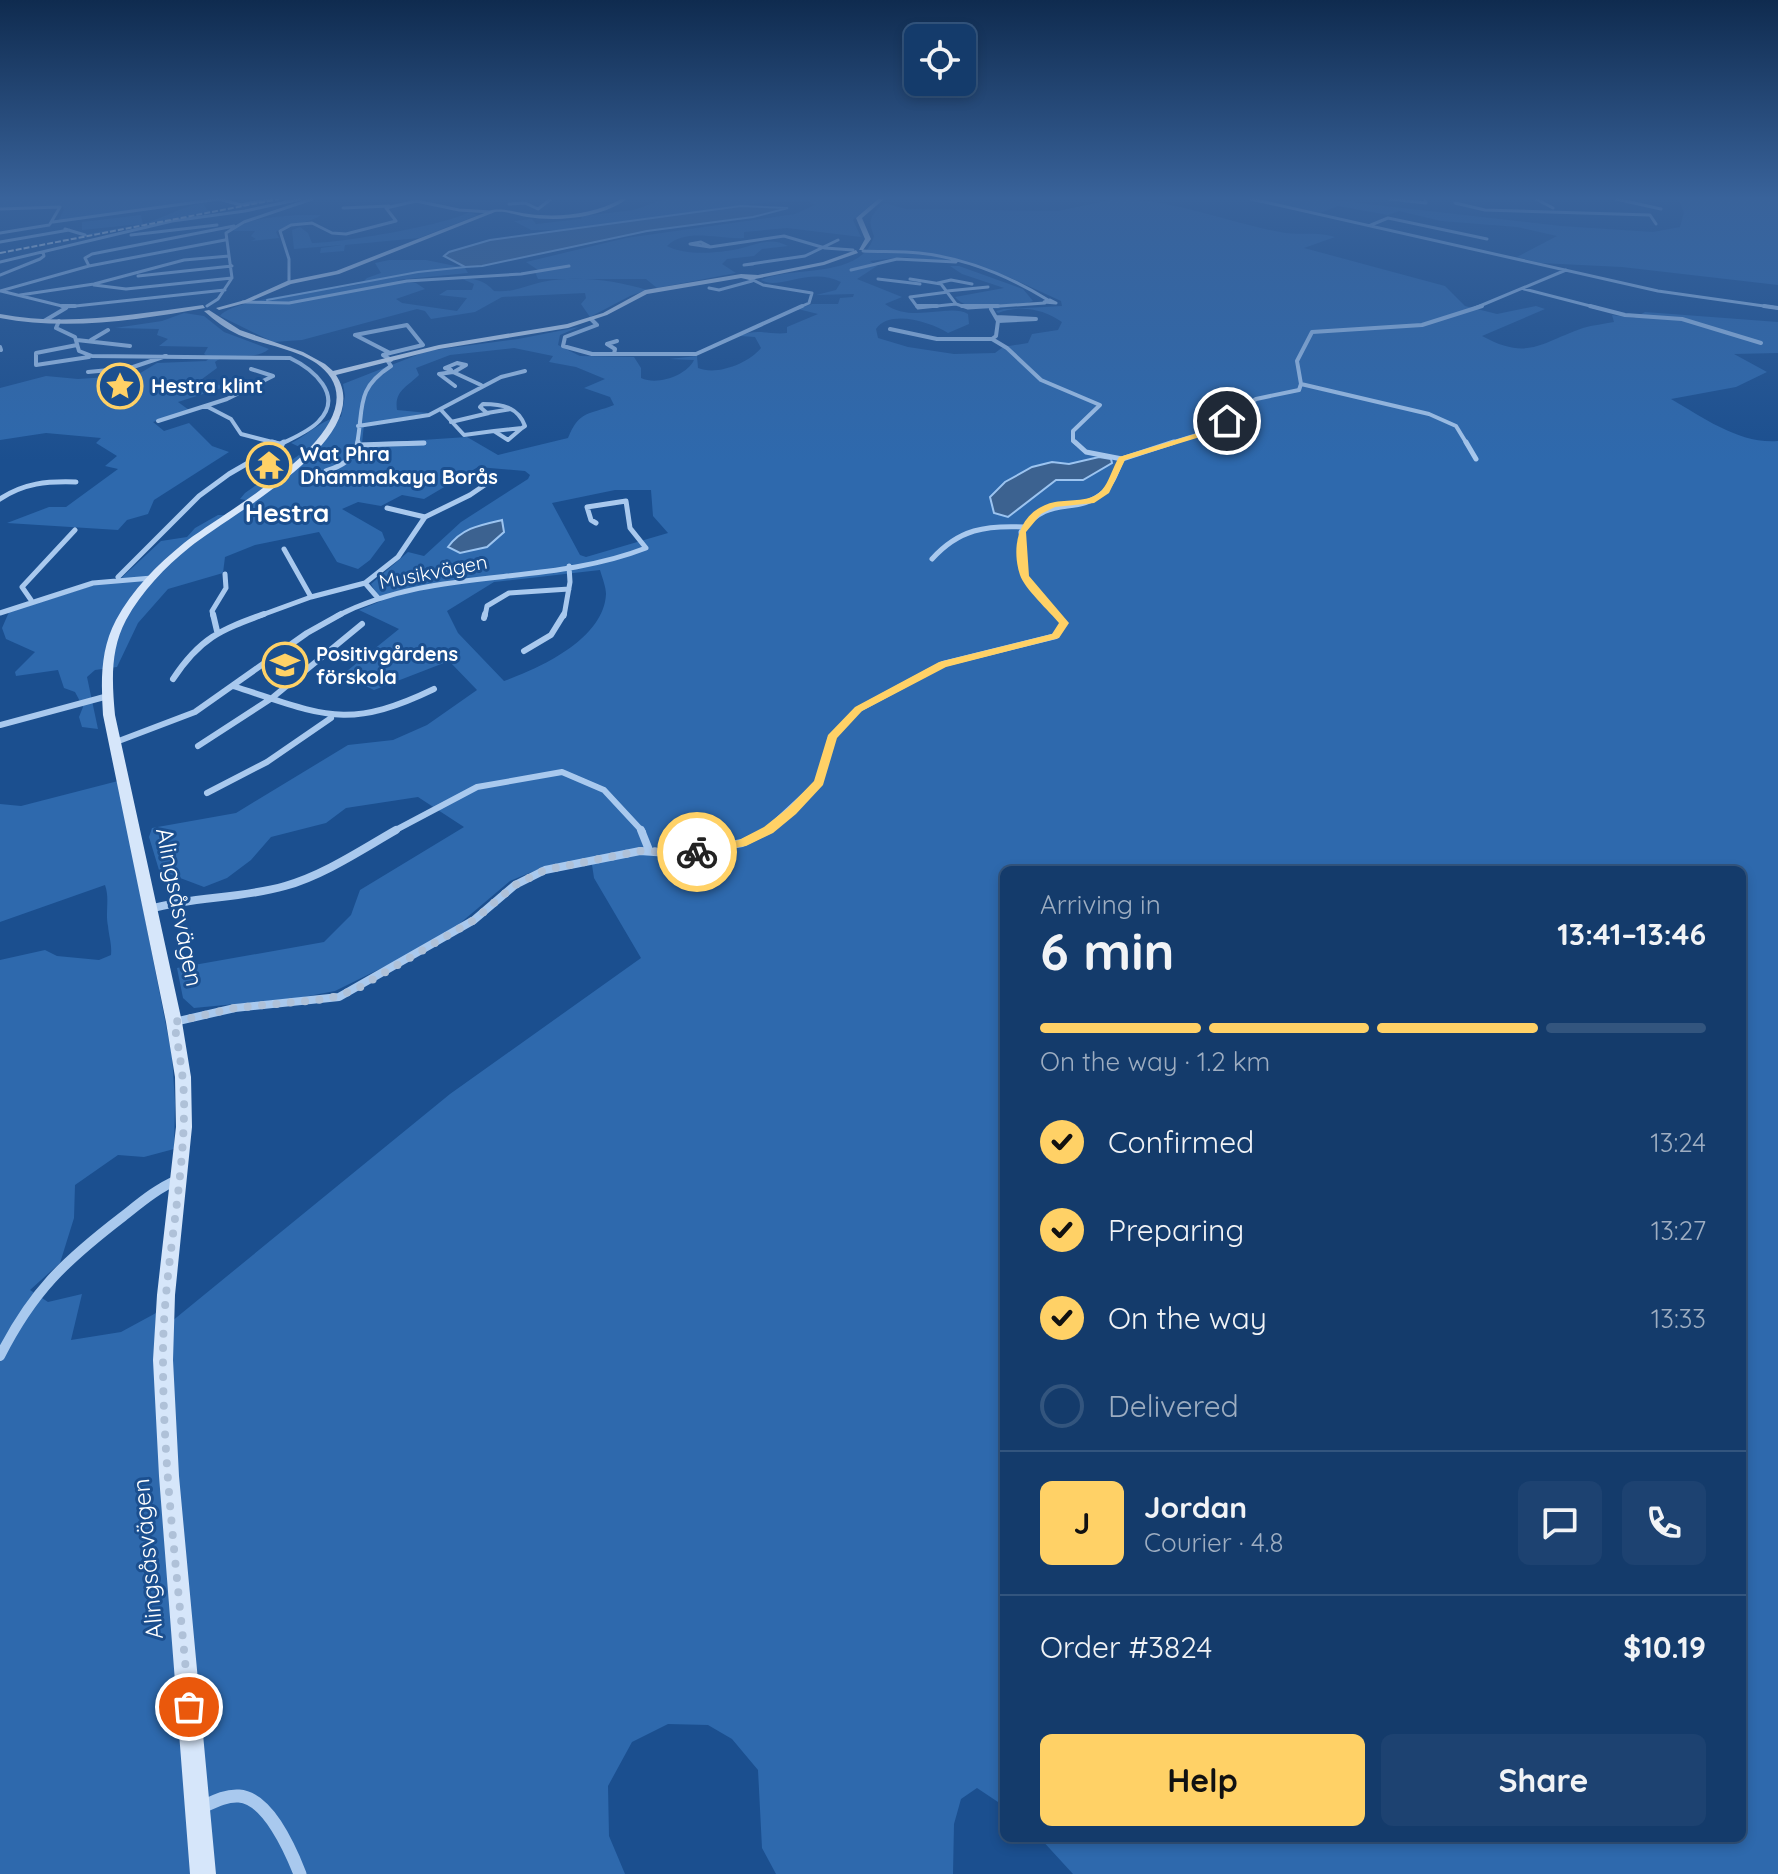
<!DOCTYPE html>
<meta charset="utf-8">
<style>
:root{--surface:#143b6b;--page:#1d4271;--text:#f1f3f6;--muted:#9dadc1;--line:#33557e;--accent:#ffd166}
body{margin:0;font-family:Quicksand,sans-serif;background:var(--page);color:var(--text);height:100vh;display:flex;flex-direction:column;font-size:30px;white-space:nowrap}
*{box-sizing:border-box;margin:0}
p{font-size:26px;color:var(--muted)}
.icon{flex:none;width:44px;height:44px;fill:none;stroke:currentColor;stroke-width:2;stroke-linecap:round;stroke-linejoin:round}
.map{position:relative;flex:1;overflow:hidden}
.details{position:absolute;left:1000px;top:866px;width:746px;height:976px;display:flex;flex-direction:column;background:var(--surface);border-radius:12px;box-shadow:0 4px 12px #0003,0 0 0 2px var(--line)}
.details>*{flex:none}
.tools{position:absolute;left:904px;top:24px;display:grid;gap:16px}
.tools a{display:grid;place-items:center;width:72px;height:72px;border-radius:12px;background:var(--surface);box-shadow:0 4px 12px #0003,0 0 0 2px var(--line);font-size:40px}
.pin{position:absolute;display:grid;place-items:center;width:68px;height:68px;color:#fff;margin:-34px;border:4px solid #fff;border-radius:50%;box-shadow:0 2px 8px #0007}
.courier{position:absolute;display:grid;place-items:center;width:80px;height:80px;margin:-40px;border:6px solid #ffd166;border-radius:50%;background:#fff;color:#222;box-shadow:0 2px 10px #0007}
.summary em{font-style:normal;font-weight:700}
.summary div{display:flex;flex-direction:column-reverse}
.summary{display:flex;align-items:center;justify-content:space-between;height:136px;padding:0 40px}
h1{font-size:52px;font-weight:700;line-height:60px}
.bar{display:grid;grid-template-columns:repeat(4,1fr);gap:12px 8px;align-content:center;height:96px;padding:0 40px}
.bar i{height:10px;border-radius:6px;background:var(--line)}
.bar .current{background:var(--accent)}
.bar p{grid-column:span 4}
.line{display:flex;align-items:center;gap:20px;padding:0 40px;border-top:2px solid var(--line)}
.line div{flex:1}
.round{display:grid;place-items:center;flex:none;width:84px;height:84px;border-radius:12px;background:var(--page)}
ol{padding:0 40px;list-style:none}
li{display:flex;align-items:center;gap:24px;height:88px}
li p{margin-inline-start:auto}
li .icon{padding:8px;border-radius:50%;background:var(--accent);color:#111;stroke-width:4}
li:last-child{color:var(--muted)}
li i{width:44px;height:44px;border:4px solid var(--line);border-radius:50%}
.action{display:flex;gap:16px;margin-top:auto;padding:16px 40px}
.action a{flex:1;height:92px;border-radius:12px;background:var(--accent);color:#111;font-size:32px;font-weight:700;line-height:92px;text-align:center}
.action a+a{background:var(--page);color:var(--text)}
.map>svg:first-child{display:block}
.green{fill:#2e69ad;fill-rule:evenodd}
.water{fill:#3c6290;stroke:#9cc4f0;stroke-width:2}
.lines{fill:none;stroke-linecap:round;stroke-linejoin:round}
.stream{stroke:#9cc4f0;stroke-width:2}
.street-far6{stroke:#a9c9ee;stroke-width:3}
.street-far5{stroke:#a9c9ee;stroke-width:4}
.street-far4{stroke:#a9c9ee;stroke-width:5}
.street-far3{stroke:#a9c9ee;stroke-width:6}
.street-far2{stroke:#a9c9ee;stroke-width:8}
.street-far1{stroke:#a9c9ee;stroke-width:10}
.street{stroke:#a9c9ee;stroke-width:13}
.secondary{fill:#d6e6fa;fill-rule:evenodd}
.rail{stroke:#fff;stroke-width:2;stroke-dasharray:6 2;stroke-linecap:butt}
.route{fill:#ffd166}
.done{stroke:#afc1d8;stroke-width:8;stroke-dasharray:0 14.4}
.labels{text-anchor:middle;stroke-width:6;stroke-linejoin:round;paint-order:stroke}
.far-poi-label{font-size:20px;font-weight:bold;fill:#fff;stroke:#1b4f8f;text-anchor:start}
.far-street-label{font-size:20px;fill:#fff;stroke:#1b4f8f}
.street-label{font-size:24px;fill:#fff;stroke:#1b4f8f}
.far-district-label{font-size:26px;font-weight:bold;fill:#fff;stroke:#1b4f8f}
</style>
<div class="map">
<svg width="1778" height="1874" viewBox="0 0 1778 1874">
<rect width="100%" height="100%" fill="#1b4f8f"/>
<path class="green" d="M0 199H216L58 221 64 210 63 207 0 208Z
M664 199H877L853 220 861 237 787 228 744 232V238C720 240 686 227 667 246 686 256 718 253 738 249 756 245 770 236 788 246L762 249 754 256 727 259 722 264 736 273 657 288 646 279H538L535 272 538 270 526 262 626 238 795 214 815 205 808 201 758 203 572 230H531L514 221 532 219 536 224 581 219 582 216 634 210Z
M1115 199C1173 199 1223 221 1280 232 1299 236 1316 231 1335 237L1304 248 1445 286 1465 306 1497 314 1536 306 1545 309 1482 336C1528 361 1540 343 1583 328 1593 325 1604 324 1614 322L1612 315 1634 318 1645 312 1778 322V353L1734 354 1767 372 1736 387 1671 399C1704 418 1739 444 1778 441V1874H1073L1040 1838H1742V870H1004V1806L977 1788 961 1799 954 1824 953 1874H776L762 1848 758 1770 732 1739 708 1725 668 1724 632 1742 608 1786 609 1836 625 1874H0V960L45 950 57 956 99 960 111 955C112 944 109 937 108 926 105 912 110 899 105 885L0 922V804L21 806 118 781 172 1056 175 1103 174 1149 144 1157 118 1155 75 1185 74 1218 60 1263 30 1290 48 1302 82 1294 71 1340 121 1332 156 1313 155 1335 450 1094 641 958 594 878 591 858 546 866 510 881 458 925 400 959 335 991 298 998 194 1008 183 998 177 968 324 942 351 915 360 890 464 827 418 797 346 808 326 823 271 837 251 860 227 878 204 887 159 870 149 837 152 828 236 813 348 745 393 740 427 725 477 690 449 661 374 690 342 675 399 629 359 610 381 601 371 584 408 552 424 556 461 522 528 479 530 475 525 471 478 467 424 499 402 495 381 506 358 502 342 509 382 532 385 540 370 560 358 569 337 562 319 532 255 545 225 557 223 573 168 589 138 623 117 667 95 670 87 677 98 729 82 727 79 717 83 707 75 692 64 688 58 670 16 676 15 672 35 652 6 639 2 628 9 612 101 583 118 581 161 541 187 537 195 528 218 515H233L251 501 240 499 245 493 306 450 291 443C308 435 323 418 341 417L345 396 343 384 427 351 518 339 579 327 560 335 558 345 580 356 634 357 641 368V378C658 386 687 375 694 360L669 359 697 356 698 368C717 376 749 363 761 348L755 337 740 336C757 328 769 335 787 333V327L818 314 798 309 812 304H838L840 298 853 297 854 294 816 295 836 290 841 282C810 266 778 291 761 280 794 265 861 280 874 236 867 219 871 215 884 203L906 209 1058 211ZM904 257 943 261 954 258 1011 278 1061 301 1062 306 1004 309 996 311 998 313C1020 305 1042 308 1062 322L1058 330 1032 334 1028 343 1003 347 995 353 954 354 908 347 878 338 876 329C890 309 930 322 948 333L969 324 968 314C949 303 912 324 885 304L902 297 857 279 877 266 870 261ZM514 348 553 356 549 362 576 367 605 379 584 388 610 397 614 405C589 415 579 410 568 438L498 455 467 437 362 444 364 424 428 413 397 410C394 391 407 387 419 375L416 368 450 355ZM1099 457 1083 480H1056L1008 517 1052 462 1069 464ZM615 490H651L653 516 668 533 586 557 580 555 552 503ZM600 570C602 577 606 587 606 594 604 639 540 668 504 681L458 633 447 611 494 582Z
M1255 199H1323L1561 226 1653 232 1680 227 1684 212 1678 199H1778V285L1622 267 1540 263 1517 257 1557 236 1517 227 1441 221 1399 211 1388 215 1338 206 1320 213Z
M203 203 207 210 212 211 85 236 83 235 141 224 82 230V222L141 215 143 224C164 218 180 207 203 203Z
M469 212 478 215 419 238 345 245 344 251 320 253 321 248 342 245 294 249 292 230 300 227 308 233 312 243C340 243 447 225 469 212Z
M298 215H321C307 225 288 222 276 232L279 238 251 241 256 239 251 236 255 231H233C248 217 278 217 298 215Z
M389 260H426L465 268 468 273 397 280 416 283 425 289 396 299 402 303 457 311 467 298 439 295 447 290H472L474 284 460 278C474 278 484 280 494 291 513 293 524 286 542 282 575 275 615 280 647 290L630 296 590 317 581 304 586 298 585 293 502 297 475 312 431 319 425 311 417 309 302 340 273 342 220 316C232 298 334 290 361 284L367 278 381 273 375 263Z
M950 266H959L1023 289 1033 301C1013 309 970 315 955 297L1004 288 962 274Z
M184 313 204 316 224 332 269 349C253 362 232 350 215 362L217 368 198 382 228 386 178 402 189 410 153 422 164 431 189 423 212 446 229 452 154 500 148 514 127 520 118 530 7 523 49 507H66L118 469 105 466 117 456 96 443 101 438 46 433 0 440V388L46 376 78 379 137 375 157 363 206 361 210 358 204 354 208 347 159 346 168 339 157 335 159 329 115 328 162 321Z"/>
<path class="water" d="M741 206 788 208 753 217 647 231 482 266 465 267 444 256 449 252 490 240Z
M1099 457 1111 459 1112 463 1083 480H1056L1008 517 994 513 990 497 1005 482 1032 467 1052 462 1069 464Z
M502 520 504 532 487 547 460 553 448 547C462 528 480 525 502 520Z"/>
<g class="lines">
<path class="stream" d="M267 300 418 272 465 267"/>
<path class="street-far6" d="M219 199 241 205 272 199
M1251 199 1658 291 1778 308
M1390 199 1426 203 1425 199
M1536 199 1553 208
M1616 199 1661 209
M1455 203 1485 210 1650 215 1656 224
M509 204 525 203 538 209 551 199
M343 208 389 206
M0 209 60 207 50 224
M53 222 219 199
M1371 225 1388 218 1487 239
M65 229 85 235
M0 233 49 225
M131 235 217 225
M0 242 69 230
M709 246 701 242 690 244 710 247 784 236 825 248 853 250
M863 251C882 252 901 251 919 253 966 258 1009 276 1048 300
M0 262 172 221 245 211 301 199
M753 264 744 265 805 256 838 240
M89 266 85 258 92 254 234 226
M851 270 897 259 956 262
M0 275 40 259 44 256 43 252
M138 276 232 266
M749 278 763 285 812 293 809 303 798 308
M878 279 920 284
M910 279 941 284 956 304 968 308 1045 303
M289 282V259L280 231 291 225 312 223 332 233 346 234 396 221 386 208 416 201 459 210 491 212
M938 283 951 280 972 284
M94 285 126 289 232 278
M709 288 719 290 752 281
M1524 289 1598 308
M0 291 89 266 225 240
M1 291 66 307 225 290
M947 291 988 287
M948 292 910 297 918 308 956 304
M20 295 94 284 184 260 229 256
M1050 300 1056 303 1044 302Z
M243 302 289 303 407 281 521 274 569 266
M207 306 218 299 232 278 226 233 244 222 312 199
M1475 308 1566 270"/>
<path class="street-far5" d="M62 306H75
M917 306H937
M962 306H998
M1590 306 1625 315 1682 319 1761 343
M1764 306 1778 308
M996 317 1036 319 998 321
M591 319 597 325 565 337 563 346 592 354H696L802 306
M44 321 66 308
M59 321 56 328 75 337 79 351 92 356 290 358C313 369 344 395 319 421 310 431 293 438 281 444
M407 325 423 345 390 353 355 335Z
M890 329 937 339H992L996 336 998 321 991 309
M992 339 1007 348 1041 380 1100 405 1073 431V441L1077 444
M77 340 130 346
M91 340 108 330
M77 345 36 353V365L89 357
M0 347 1 350
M390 353 383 355 391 360
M614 354 615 349 607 344 617 341
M451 370 445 368 457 363 466 365 454 372
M88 372 130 368 166 356
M1301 384 1297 361 1312 332 1422 325 1482 306
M1301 384 1429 414 1456 426 1467 444
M455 386 439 374 453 372 481 385
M206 406 231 419 241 434 280 444
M511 409 487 413 480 407 483 404C502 404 518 407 525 426L522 428
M442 411 464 435 494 431
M158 421 227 399 273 376 251 369
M451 422 489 413
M358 426 429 415 501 377 525 371
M522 428 508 440 494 431Z
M357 444C364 408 355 389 391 366L387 360
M379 444 424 443
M1168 444 1210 431 1256 399 1299 390 1301 384"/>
<path class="street-far4" d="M272 442 282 445
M1075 442 1086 452 1122 459
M1466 442 1476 459
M358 445 424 443
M326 471C342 466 354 459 358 442
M0 499C24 483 47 481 76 482
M387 508 425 517
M284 549 311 597
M932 559C959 529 986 525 1025 527
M118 577 199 496 229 474 284 442
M378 598 365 583 398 557 425 517 470 495 492 480
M31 600 22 587 75 530
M0 613 93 583 152 578
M213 616 212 611 226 588 225 574
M259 616 311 597 365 583
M337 616C434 566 546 587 646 548L630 528 626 501 587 507 591 520 596 523
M485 616 487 606 509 593 569 589
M564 616 570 582 569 566
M1058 616 1025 576 1021 532C1050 493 1075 517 1104 492 1113 484 1117 470 1122 459L1174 442"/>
<path class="street-far3" d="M213 614 217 631
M484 618 485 614
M524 651 551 635 564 614
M173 679C200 638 220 630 264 614
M233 686C321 714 345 732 434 689
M0 725 108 696
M116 742 195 712 307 633 341 614
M198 746 272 698 362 624
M207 793 267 762 331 718
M392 832 477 787 562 772 604 790 643 832
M765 832 819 782 831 737 859 709 943 664 1056 636 1064 623 1056 614"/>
<path class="street-far2" d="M641 830 649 850
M150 909C194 896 240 899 285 886 324 875 361 850 396 830
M174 1022 235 1008 339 997 474 920 515 885 545 870 640 851 682 854 742 843 769 830"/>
<path class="street-far1" d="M0 1356C33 1291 64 1262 121 1218 139 1204 156 1189 177 1180"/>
<path class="street" d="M202 1807C213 1802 226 1795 239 1796 268 1798 291 1851 300 1874"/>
<path class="secondary" d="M621 199H627C601 218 558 222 527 217 515 215 507 211 495 212L339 274 291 284 249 302 219 310 216 308 245 300 287 281 336 271 492 210C506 208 516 213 529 214 559 218 595 214 621 199Z
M878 199H884L862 218 871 239 863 250H859L865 239 856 218Z
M856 250 858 253 824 265 750 280 741 278 647 294 607 315 568 328 439 349 336 375C378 438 229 515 190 547 165 567 142 591 126 620 110 650 112 682 115 715L182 1022 191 1077 192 1127 175 1295 173 1360 179 1476 216 1874H190L159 1476 153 1360 157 1295 176 1127 175 1077 166 1022 103 715C101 682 100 650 116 620 132 590 157 565 184 543 220 514 367 436 331 378 313 350 267 347 239 335 226 329 214 320 204 311L209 310 240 330 303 352 325 364 333 371 439 345 567 324 603 313 645 290 741 274 758 275 823 262Z
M203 305 205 308C138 320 68 331 0 318V314C68 327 135 314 203 305Z"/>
<path class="rail" d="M0 253 279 199"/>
</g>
<linearGradient id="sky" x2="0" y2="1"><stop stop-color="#0f2b4f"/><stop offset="0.43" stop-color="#39639b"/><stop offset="1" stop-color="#39639b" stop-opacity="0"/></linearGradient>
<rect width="1778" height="461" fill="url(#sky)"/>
<path class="route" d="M1225 420 1231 421 1213 433 1125 460 1109 493 1094 503 1055 507 1041 514 1026 532 1029 576 1069 623 1059 638 946 667 862 711 837 738 823 785 796 814 773 833 746 846 692 855V849L739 840 764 827 788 808 814 781 828 735 855 707 939 662 1052 634 1059 623C1050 612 1024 588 1020 575 1010 544 1020 509 1055 502 1071 499 1090 503 1102 490 1109 482 1113 467 1119 457L1208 430Z"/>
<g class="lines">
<path class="done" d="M189 1707C180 1592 163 1476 163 1361 162 1277 183 1195 184 1112 185 1081 179 1052 174 1022L235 1008 327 999 355 990 474 920 515 885 545 870 640 851 697 852"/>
</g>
<defs>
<g id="sight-ring" transform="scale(2.3)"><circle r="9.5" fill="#1b4f8f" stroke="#ffd166" stroke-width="1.5"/><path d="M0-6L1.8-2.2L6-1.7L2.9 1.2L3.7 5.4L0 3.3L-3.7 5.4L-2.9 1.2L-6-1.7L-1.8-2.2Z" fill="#ffd166"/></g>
<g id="temple-ring" transform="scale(2.3)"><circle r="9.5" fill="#1b4f8f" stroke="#ffd166" stroke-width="1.5"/><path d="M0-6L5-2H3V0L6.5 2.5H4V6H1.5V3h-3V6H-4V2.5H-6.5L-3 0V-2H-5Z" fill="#ffd166"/></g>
<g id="school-ring" transform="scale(2.3)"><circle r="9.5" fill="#1b4f8f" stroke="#ffd166" stroke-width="1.5"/><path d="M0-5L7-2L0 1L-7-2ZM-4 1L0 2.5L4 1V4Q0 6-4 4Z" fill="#ffd166"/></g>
</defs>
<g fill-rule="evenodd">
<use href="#sight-ring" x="120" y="386"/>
<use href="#temple-ring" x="269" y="465"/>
<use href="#school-ring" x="285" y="665"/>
</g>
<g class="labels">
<g class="far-poi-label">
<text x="151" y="393">Hestra klint</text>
<text x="300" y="461">Wat Phra<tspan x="300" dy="23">Dhammakaya Borås</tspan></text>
<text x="316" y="661">Positivgårdens<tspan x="316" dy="23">förskola</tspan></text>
</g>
<g class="far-street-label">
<text transform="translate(433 572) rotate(-11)" y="7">Musikvägen</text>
</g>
<g class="street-label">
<text transform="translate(179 907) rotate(79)" y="8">Alingsåsvägen</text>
<text transform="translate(148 1559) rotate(-95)" y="8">Alingsåsvägen</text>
</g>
<g class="far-district-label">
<text x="287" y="522">Hestra</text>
</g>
</g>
</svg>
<div class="tools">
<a><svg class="icon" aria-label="locate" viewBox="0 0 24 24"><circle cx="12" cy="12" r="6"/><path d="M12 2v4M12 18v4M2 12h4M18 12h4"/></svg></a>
</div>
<div class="pin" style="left:189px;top:1707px;background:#ea580c"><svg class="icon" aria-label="bag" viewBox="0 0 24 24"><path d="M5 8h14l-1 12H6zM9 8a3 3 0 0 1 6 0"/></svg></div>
<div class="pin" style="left:1227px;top:421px;background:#1f2937"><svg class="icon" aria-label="home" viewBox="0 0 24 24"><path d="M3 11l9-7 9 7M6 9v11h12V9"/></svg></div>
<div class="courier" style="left:697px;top:852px"><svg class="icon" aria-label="bike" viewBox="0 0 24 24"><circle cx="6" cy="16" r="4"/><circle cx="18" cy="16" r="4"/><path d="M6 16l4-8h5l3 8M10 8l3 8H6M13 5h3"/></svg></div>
<section class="details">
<div class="summary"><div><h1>6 min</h1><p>Arriving in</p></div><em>13:41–13:46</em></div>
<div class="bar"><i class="current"></i><i class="current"></i><i class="current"></i><i></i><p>On the way · 1.2 km</p></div>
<ol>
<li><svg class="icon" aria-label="check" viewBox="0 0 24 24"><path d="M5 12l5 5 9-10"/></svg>Confirmed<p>13:24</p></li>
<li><svg class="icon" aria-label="check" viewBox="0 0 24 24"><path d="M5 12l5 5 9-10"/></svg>Preparing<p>13:27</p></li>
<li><svg class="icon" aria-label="check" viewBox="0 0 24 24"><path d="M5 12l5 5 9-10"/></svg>On the way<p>13:33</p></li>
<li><i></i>Delivered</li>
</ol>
<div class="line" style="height:144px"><b class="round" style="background:var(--accent);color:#111">J</b><div><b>Jordan</b><p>Courier · 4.8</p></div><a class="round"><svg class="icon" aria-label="chat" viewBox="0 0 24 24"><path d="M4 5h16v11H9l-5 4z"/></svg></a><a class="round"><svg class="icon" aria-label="phone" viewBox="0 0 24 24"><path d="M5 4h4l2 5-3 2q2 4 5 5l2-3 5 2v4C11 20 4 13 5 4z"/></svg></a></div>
<div class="line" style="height:104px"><div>Order #3824</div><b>$10.19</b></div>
<div class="action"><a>Help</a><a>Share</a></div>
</section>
</div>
